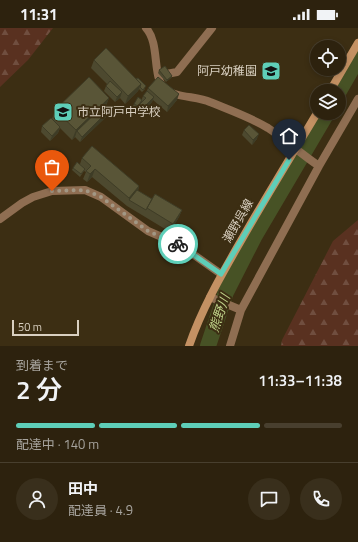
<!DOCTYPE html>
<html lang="ja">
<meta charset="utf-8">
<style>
:root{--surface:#2d220e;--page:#392f1c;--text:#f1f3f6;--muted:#a7a49e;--line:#483f2e;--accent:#5eceb8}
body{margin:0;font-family:"Titillium Web","Noto Sans JP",sans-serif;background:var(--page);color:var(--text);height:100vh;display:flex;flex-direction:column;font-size:15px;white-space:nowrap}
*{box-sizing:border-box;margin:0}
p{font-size:13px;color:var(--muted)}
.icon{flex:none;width:22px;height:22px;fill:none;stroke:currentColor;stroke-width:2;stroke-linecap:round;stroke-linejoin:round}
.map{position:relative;height:318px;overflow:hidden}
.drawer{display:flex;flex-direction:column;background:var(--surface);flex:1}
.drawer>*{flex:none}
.tools{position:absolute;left:310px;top:12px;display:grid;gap:8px}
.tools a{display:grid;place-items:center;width:36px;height:36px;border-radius:50%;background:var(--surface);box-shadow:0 2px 6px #0003,0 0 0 1px var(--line);font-size:20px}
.scale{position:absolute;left:12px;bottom:10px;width:67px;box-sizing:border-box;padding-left:4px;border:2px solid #d9d0c1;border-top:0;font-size:11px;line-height:14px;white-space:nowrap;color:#d9d0c1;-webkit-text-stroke:3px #3c2e13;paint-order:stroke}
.pin{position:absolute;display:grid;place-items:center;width:34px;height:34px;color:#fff;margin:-41px -17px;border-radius:50% 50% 50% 0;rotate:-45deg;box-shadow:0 0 4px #0007}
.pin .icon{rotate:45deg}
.courier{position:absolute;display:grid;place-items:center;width:40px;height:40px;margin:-20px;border:3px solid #5eceb8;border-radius:50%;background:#fff;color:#222;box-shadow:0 1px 5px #0007}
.summary em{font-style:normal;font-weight:600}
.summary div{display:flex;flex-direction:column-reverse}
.summary{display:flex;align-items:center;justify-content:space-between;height:68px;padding:0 16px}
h1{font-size:26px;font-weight:600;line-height:30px}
.bar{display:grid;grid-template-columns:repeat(4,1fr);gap:6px 4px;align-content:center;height:48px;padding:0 16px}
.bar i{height:5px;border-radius:3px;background:var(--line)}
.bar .current{background:var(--accent)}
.bar p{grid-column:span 4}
.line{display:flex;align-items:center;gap:10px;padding:0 16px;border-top:1px solid var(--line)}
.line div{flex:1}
.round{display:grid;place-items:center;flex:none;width:42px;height:42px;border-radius:21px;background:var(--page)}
.status{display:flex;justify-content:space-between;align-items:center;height:28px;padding:0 20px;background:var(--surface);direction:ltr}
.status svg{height:11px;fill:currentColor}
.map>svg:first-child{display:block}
.forest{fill:url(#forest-firs)}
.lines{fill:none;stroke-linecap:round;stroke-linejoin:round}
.river{stroke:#475225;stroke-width:16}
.street{stroke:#8f6e52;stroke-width:8}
.secondary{stroke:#c49163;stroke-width:8}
.wall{fill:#4d492f}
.shaded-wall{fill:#3e3c26}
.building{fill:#595537;stroke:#3e3c26}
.done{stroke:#a29784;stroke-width:4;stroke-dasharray:0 7.2}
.route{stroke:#5eceb8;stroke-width:5}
.labels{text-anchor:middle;stroke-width:4;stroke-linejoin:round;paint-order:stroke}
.poi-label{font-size:12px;fill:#d9d0c1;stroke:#3c2e13;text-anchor:end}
.street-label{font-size:12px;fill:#d9d0c1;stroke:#3c2e13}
.water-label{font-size:13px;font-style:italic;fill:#bed188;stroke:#3c2e13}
</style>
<div class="status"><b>11:31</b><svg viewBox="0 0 49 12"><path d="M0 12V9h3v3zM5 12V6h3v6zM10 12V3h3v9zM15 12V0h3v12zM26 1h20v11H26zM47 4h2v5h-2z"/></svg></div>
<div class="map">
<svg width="358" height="318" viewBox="0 0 358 318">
<defs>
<pattern id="forest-firs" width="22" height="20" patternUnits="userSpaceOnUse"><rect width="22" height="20" fill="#593120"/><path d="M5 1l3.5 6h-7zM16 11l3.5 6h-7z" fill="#704e3f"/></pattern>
</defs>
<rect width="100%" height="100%" fill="#3c2e13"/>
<path class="forest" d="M0 0H53L28 32 0 59Z
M358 192V318H281L282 312 333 213Z"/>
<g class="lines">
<path class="river" d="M339 63 358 30
M208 318 226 264 254 209 327 85"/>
<path class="street" d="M146 0C160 15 152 48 164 60 174 70 197 68 210 74 227 81 252 90 268 100 286 112 301 126 319 138
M161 47 177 44 212 0
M0 191 22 175 33 169 52 163 85 162 101 169 148 203 180 217 221 246
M210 269 241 282
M230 318 241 282 319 138 358 71"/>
<path class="secondary" d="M330 63 358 15
M189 318C202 280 222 246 242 211 266 169 292 127 317 85"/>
</g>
<path class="wall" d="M94 32 145 61 142 64 139 61 138 63 125 76 120 70 115 74 104 63 106 58 107 56 91 40Z
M159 42 172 48 171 50 166 54 158 45Z
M148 60 177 72 167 84 153 72 152 74 141 86 137 82 139 77 142 74 141 73 143 68 146 65Z
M109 70 105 80 106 89 80 114 75 109 72 112 60 100 58 105 50 113 41 104 42 98 52 91 55 82Z
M142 72 137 81 133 78 134 76Z
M244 102 257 111 252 117 242 107Z
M82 130 139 158 138 163 152 171 182 182 179 189 170 204 127 178 92 149 87 154 83 151 86 144 84 143 80 149 72 142 73 140 80 136Z"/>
<path class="shaded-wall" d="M172 48 171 50 166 54 167 52Z
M141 56 138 63 125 76 128 68Z
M122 64 120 70 115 74 117 69Z
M179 66 177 72 167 84 168 78Z
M154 69 152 74 141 86 143 80Z
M109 70 105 80 79 105 77 103 75 109 72 112 76 102Z
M108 83 106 89 80 114 82 109Z
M60 99 58 105 50 113 52 108Z
M259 106 257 111 252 117 253 112Z
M95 141 92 149 87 154 90 146Z
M139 158 137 166 129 172V170Z
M182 182 179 189 170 204 173 196Z"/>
<path class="building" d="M106 20 141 56 128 68 94 32Z
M165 38 172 48 167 52 159 42Z
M89 49 109 70 76 102 55 82Z
M158 49 179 66 168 78 148 60Z
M138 50 146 58 143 62 140 59 141 56 136 51Z
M110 53 122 64 117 69 106 58Z
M147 63 154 69 143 80 139 77 146 70 143 68Z
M138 69 142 72 138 78 134 76Z
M103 78 108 83 82 109 77 103Z
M51 90 60 99 52 108 42 98Z
M249 97 259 106 253 112 244 102Z
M92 118 139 158 129 170 95 141 90 146 86 143 91 138 82 130Z
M77 134 85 141 81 146 73 140Z
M137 162 152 171 146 182 129 172Z
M155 166 182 182 173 196 147 180Z"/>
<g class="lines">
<path class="done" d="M52 163 85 162 101 169 148 203 178 216"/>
<path class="route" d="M178 216 221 246 289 132"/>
</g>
<defs>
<g id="school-square" transform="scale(1)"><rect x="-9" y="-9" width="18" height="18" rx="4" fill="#5eceb8" stroke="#3c2e13"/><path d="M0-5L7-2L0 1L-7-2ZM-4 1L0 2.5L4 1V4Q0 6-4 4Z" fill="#111"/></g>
</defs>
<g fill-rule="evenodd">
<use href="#school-square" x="271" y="43"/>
<use href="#school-square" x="63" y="84"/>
</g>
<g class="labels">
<g class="poi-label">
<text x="257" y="47">阿戸幼稚園</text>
<text x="77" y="88" text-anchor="start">市立阿戸中学校</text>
</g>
<g class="street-label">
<text transform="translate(238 193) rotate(-60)" y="4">瀬野呉線</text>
</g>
<g class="water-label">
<text transform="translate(219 285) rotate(-71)" y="5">熊野川</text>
</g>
</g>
</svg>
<div class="tools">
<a><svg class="icon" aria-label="locate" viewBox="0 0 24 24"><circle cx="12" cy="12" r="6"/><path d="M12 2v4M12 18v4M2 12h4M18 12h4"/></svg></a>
<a><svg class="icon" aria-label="layers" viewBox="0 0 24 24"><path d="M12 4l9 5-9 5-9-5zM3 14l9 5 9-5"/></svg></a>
</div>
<div class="scale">50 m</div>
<div class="pin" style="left:52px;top:163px;background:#ea580c"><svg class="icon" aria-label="bag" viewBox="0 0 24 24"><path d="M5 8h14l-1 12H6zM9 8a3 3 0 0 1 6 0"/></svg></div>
<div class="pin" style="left:289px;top:132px;background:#1f2937"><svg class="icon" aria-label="home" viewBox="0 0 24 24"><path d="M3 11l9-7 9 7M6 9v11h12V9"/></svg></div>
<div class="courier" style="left:178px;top:216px"><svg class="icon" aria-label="bike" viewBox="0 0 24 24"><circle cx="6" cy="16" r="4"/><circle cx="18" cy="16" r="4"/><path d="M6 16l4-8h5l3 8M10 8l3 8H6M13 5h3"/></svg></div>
</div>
<section class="drawer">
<div class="summary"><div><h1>2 分</h1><p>到着まで</p></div><em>11:33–11:38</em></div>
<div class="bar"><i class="current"></i><i class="current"></i><i class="current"></i><i></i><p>配達中 · 140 m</p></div>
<div class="line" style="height:72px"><a class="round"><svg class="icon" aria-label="person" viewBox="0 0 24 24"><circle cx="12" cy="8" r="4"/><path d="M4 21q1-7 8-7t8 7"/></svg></a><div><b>田中</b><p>配達員 · 4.9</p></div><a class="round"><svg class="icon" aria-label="chat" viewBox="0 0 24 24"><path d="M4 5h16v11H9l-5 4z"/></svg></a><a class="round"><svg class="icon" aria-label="phone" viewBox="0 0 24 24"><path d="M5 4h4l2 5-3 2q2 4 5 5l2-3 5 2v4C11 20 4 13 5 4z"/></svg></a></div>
</section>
